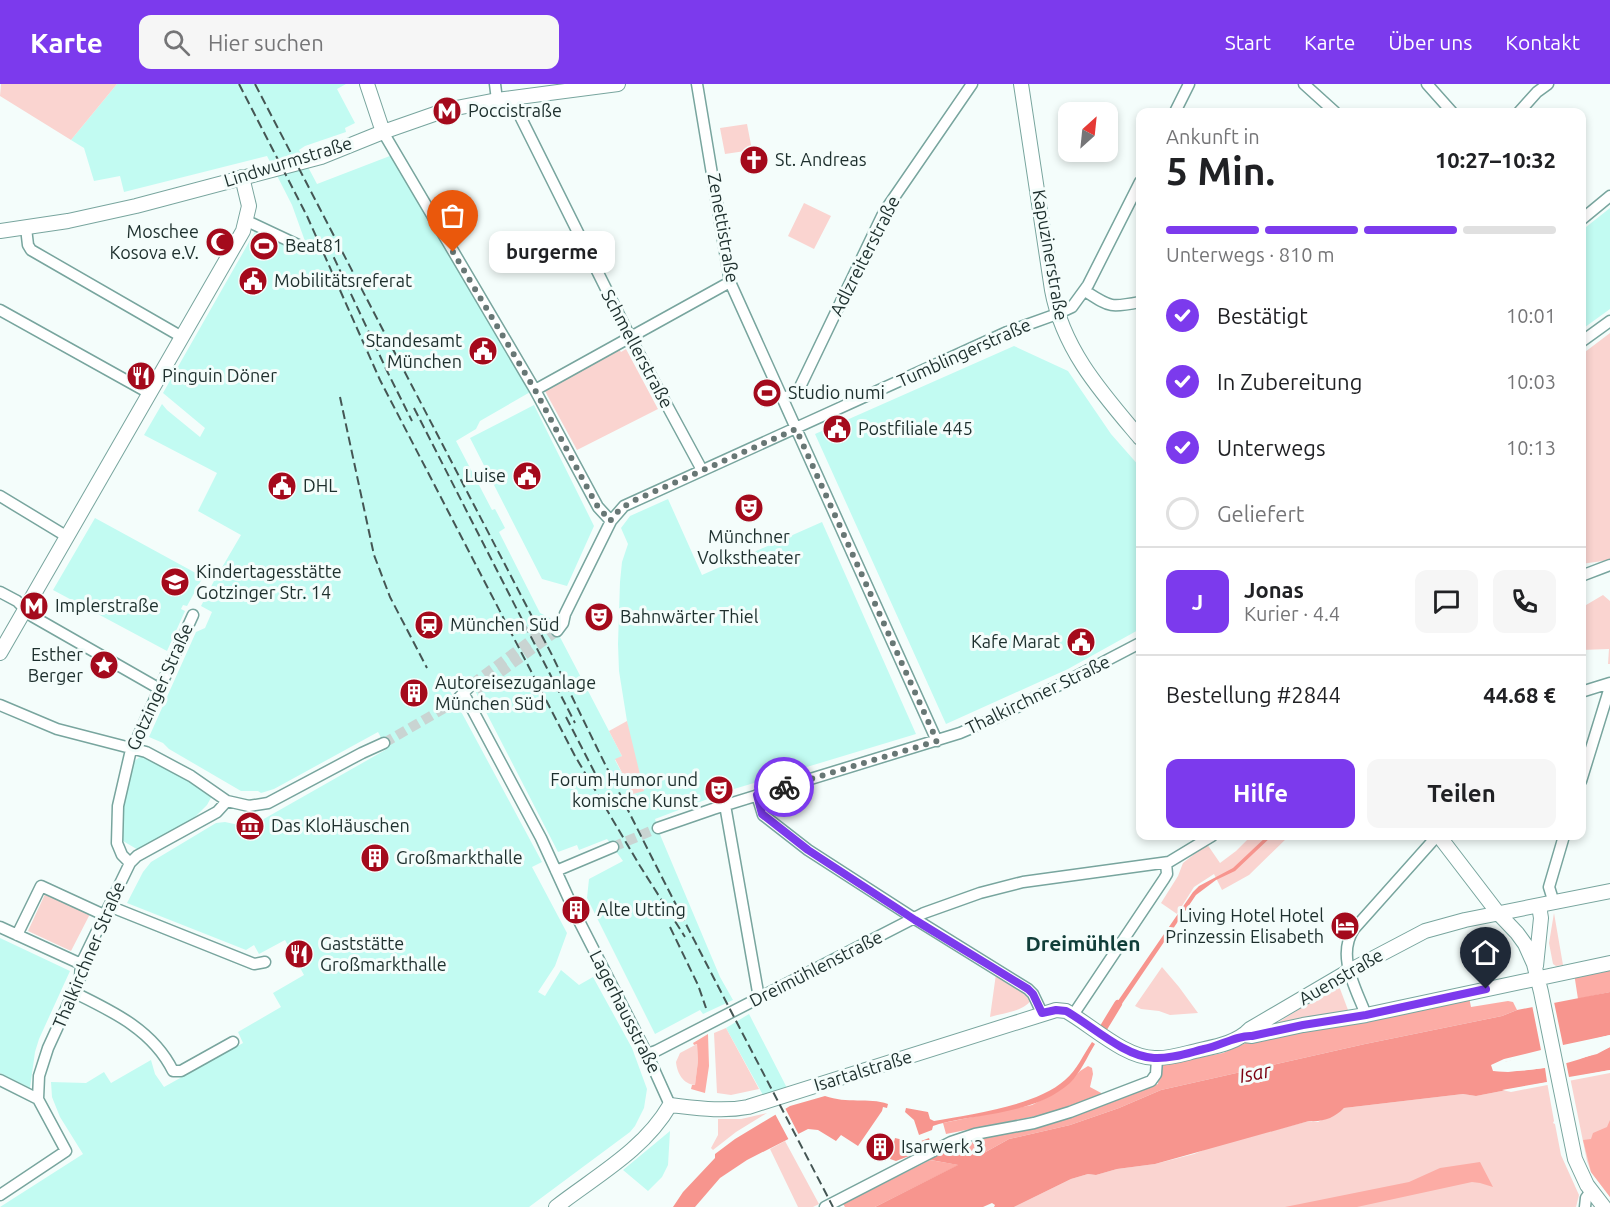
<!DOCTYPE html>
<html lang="de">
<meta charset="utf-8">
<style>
:root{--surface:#fff;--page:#f6f6f6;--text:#202124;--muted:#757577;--line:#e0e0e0;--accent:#7c3aed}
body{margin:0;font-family:Ubuntu,sans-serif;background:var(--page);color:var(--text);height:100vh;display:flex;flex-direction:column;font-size:22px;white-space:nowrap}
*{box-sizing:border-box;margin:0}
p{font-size:20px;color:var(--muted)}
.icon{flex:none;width:33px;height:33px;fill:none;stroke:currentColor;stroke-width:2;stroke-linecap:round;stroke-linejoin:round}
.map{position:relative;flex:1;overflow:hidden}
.details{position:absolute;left:1136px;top:24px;width:450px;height:732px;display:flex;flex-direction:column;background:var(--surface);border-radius:12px;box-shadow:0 3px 9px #0003}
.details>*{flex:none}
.needle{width:39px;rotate:27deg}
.tools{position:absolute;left:1058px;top:18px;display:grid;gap:12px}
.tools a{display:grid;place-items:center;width:60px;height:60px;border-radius:12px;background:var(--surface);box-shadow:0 3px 9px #0003;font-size:30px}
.pin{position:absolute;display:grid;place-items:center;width:51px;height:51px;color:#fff;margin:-62px -26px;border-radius:50% 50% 50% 0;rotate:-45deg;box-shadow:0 0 6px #0007}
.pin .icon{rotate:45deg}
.courier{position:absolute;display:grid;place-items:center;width:60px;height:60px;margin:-30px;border:4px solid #7c3aed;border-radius:50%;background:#fff;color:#222;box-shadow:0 2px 8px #0007}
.bubble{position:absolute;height:42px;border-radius:12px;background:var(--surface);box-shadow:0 3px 9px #0003;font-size:20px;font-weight:700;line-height:42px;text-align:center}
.head em{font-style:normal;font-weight:700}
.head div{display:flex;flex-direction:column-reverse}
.head{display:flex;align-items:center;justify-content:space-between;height:102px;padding:0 30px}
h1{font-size:39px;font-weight:700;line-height:45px}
.bar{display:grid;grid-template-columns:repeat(4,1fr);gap:9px 6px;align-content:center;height:72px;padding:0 30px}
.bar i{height:8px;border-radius:4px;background:var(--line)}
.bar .selected{background:var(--accent)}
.bar p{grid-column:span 4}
.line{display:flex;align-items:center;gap:15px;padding:0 30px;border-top:2px solid var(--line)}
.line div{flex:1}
.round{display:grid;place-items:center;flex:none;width:63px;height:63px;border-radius:12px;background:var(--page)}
ol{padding:0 30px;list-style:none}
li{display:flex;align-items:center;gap:18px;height:66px}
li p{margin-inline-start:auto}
li .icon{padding:6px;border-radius:50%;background:var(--accent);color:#fff;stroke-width:4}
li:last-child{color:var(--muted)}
li i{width:33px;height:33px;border:3px solid var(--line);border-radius:50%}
.primary-button{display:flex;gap:12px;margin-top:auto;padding:12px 30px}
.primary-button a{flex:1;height:69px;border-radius:12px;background:var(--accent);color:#fff;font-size:24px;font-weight:700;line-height:69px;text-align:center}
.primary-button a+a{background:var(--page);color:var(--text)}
header{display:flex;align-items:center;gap:36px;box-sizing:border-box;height:84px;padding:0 30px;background:var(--accent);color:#fff}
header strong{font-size:28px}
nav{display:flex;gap:33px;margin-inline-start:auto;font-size:21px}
.search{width:420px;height:54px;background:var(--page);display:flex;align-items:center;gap:15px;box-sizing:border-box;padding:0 21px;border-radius:12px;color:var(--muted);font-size:22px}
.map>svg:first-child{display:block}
.built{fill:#c2fbf2}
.green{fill:#fad4d0}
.forest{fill:#fcaca5}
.water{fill:#f7958e}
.pier{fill:#f4fdfb}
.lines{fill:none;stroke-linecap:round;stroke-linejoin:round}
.canal{stroke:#f7958e;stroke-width:8}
.minor-tunnel{stroke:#c9d4d2;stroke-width:10;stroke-dasharray:10 5;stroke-linecap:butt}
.minor-casing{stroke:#78a59e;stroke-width:13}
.major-casing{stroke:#78a59e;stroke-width:16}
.minor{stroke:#fff;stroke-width:10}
.major{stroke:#fff;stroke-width:14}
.rail{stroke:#455654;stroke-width:2;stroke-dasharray:9 4.5;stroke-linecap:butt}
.done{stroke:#687775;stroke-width:6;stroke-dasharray:0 10.8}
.route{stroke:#7c3aed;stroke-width:8}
.labels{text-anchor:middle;stroke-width:6;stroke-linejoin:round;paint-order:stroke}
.poi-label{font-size:18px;fill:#1d2f2d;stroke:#f4fdfb;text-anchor:start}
.street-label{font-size:18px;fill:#1d2f2d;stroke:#f4fdfb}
.water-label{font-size:20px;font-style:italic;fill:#7b0010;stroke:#f4fdfb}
.quarter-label{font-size:21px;font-weight:bold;fill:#103d38;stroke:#f4fdfb}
</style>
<header>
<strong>Karte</strong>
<div class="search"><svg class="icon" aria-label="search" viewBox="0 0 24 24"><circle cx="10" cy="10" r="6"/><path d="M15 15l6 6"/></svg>Hier suchen</div>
<nav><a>Start</a><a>Karte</a><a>Über uns</a><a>Kontakt</a></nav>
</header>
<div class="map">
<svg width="1610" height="1123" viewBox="0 0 1610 1123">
<rect width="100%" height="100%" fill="#f4fdfb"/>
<path class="built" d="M117 0H346L337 5 355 39 345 44 346 48 305 62 299 66 317 100 395 70 532 307 480 337 476 345 456 357 492 426 495 425 505 444 499 448 540 529 550 534 622 672 615 676 633 710 644 706 630 656 619 587 618 560 620 498 622 478 628 460 621 444 630 432 668 415 702 491 822 438 916 650 734 705 655 735 661 753 720 893 733 916 703 930 700 926 655 950 587 814 589 795 623 777 607 755 579 766 577 761 558 768 469 595 450 607 542 778 532 783 567 849 555 882 538 908 545 912 561 886 579 901 593 893 632 964 647 1005 644 1024 635 1042 630 1048 529 1123H0L83 1070 60 1033 52 1013 51 998 86 999 104 988 111 999 151 976 155 990 164 1003 243 959 238 948 281 923 273 909 304 891 285 856 259 870 254 861 246 866 127 819 143 788 151 778 216 739 225 738 239 741 242 744 253 738 255 740 387 665 378 648 274 705 261 709 258 707H241L169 665 163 659 149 653 196 548 205 544 212 528 201 522 214 497 241 451 198 427 217 389 144 351 162 320 167 326 200 353 205 344 163 309 261 137 306 160 292 121 267 72 124 108 120 92 94 97 84 64 71 56Z
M1610 124V225L1581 246V147Z
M1014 262 1068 287 1111 350 1140 383V545L1068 585 946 640 815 350Z
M534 321 594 442 567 502 542 495 470 354Z
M95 434 203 493 187 522 183 521 181 525 185 527 167 567 53 506Z
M142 671 213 710 207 721 194 734 140 767 123 757V723L132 679Z
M0 854 70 887 39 955 35 968 30 1004 0 989Z
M749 930 787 1004 763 1011 726 944Z
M670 1047 668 1081 662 1093 648 1107 623 1086Z"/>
<path class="green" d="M1 0H117L71 56 0 12Z
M747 40 752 66 725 70 720 44Z
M804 119 831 132 814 165 788 152Z
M1610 249V476L1581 480V271Z
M618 264 621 268 626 265 658 325 577 366 545 307Z
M1603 511 1610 517V580H1608L1609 565 1581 566V524Z
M627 637 644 707 633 710 615 675 622 672 609 647Z
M1251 752H1289L1249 791 1222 806 1214 790 1194 803 1177 830 1161 819 1178 792 1183 779 1207 760 1220 779 1236 767Z
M46 808 90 830 71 867 28 847Z
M1554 829 1563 881 1556 882 1553 880 1549 859Z
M1162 883 1179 903 1198 929 1170 931 1159 927 1141 925 1135 922Z
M996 890 1032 914C1027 927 1003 929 990 933Z
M1339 902 1348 926 1277 939 1309 919 1310 920 1317 917V915Z
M726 944 759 1005 731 1011 717 1009 714 949Z
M697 960 698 977 695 1001C683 1000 677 989 676 978L680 969Z
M1610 986V1113L1591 1088 1587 1077 1570 993Z
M1547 998 1554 1037 1553 1039 1555 1040 1561 1071 1579 1111 1576 1123H1014L1071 1095 1088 1090 1096 1091 1117 1085 1155 1080 1194 1070 1211 1063 1309 1037 1318 1038 1344 1024 1463 1010 1476 1012Z
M767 1029 736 1048 713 1066 711 1064 718 1051V1035H741Z
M785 1057 819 1120 813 1123H798L770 1065Z"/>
<path class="forest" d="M1610 883V908L1578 915 1574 889Z
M1469 913 1471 923 1508 917 1513 918 1517 926 1502 932 1365 960 1161 1006 1119 1024 1070 1041 1009 1055 982 1070 955 1063 962 1058 1158 1000 1160 981 1223 969 1246 959 1271 952Z
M708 950 709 982 705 1009 691 1005 692 1001H695L698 977 697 960 694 961 693 959Z
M1088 982 1092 984 1093 990 1090 1003 1103 1010 1046 1030 946 1050 943 1039 1032 1021 1055 1009 1070 998 1080 987Z
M1610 1036V1113L1591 1088 1583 1056 1591 1055 1593 1049 1607 1043Z
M930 1076 959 1081 875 1123H845L843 1120Z
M1480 1078 1493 1103 1480 1099 1472 1098 1357 1123H1285L1409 1098 1440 1084Z"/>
<path class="water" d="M1267 752H1272L1235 787 1216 796 1196 811 1115 930 1111 927 1193 808 1199 802 1233 784Z
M1610 908V951L1492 981 1494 987C1531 989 1576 980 1610 963V986L1476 1012 1463 1010 1344 1024C1334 1034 1324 1038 1309 1037L1155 1080 1117 1085 1096 1091 1088 1090 1071 1095 1014 1123H994L995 1121 992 1119 983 1123H875L958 1081 909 1072 896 1077 890 1075 895 1054 916 1059 929 1054 931 1061 982 1070 1009 1055 1070 1041 1119 1024 1161 1006 1365 960 1502 932 1517 926Z
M1092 958 1095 960C1087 973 1081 988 1070 999 1035 1030 982 1029 939 1040L933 1042 932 1046 919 1051 914 1036 905 1028 906 1024 928 1028 930 1035 934 1037C972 1030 1036 1022 1065 996 1077 986 1083 971 1092 958Z
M825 1012C847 1020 868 1013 888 1020L887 1024 883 1023 882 1027 858 1062 841 1051 836 1057 818 1046 808 1045 747 1076 720 1094 695 1123H673L683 1108 715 1074V1070L735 1055 790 1022Z"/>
<path class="pier" d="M1554 918 1563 961 1610 951V954L1505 978 1496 984 1508 985 1544 980 1596 967 1610 960V963L1597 970 1566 978 1569 993 1610 986V989L1511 1008 1502 1006 1547 998 1545 984 1508 988 1493 987 1491 981 1504 975 1541 966 1532 921Z
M784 1022 800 1053 790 1058 774 1028Z"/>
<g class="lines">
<path class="canal" d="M1104 943 1118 920"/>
<path class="minor-tunnel" d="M472 600 553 540
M476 606 557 547
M384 659 455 618
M613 763 658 744"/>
<g class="minor-casing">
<path id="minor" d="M495 0 497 16
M697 0 730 198 937 657
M1304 0 1335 28
M1427 0 1452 28
M511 14 630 253 702 386
M1175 28 1189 0
M1519 28 1537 8 1548 0
M383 48 535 306 598 423 611 437
M1581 136 1610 112
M247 137 298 161
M26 144 28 161 31 166 182 253
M1085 207C1110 223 1110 224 1140 218
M0 226 149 309
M1581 258 1610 237
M535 306 730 198
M784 314 795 309 800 303 884 128 972 0
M0 412 66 452
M1581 492 1610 481
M0 508 17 517 32 532 158 604
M557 547 563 539 565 530 611 437 624 422 1007 248 1057 230 1072 223 1088 201 1140 98
M1581 608 1610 599
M464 610 541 754 573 824
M455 618 472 600
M0 621 57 645 146 668 191 692 227 717 249 722 268 719 362 669 384 659
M1581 697 1610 603
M757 711 763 731 808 766 915 835 1028 905 1033 910 1042 929
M725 721 759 914
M658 744 713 725 960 649 1000 632 1140 559
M130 779 122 771 117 759 118 722 130 670 193 531
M556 787 613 763
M1554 819 1549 803 1564 752
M109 822 254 880 265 878
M578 835 647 970 670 1021
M0 843 81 880
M17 851 41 802 104 831
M73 908C112 927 153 946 173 987H181L233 958
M1073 931 1164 795 1167 790 1166 779
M1366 931C1356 904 1336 872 1354 845L1437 752
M647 970 656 967 924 829 980 809 1023 798 1169 778 1212 752
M0 996 38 1015
M0 1111 66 1067 38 1015 39 992 48 964 80 894 81 880 130 779 137 772 217 728 227 717
M825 1123 951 1058 975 1050 1034 1039 1070 1028 1151 997 1156 990 1157 975
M1585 1123 1586 1114 1591 1107"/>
</g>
<g class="major-casing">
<path id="major" d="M367 0 383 48
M1021 0 1052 206C1063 266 1102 309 1140 354
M0 147 68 137 136 122 321 73 383 48 446 26 497 16 618 0
M0 569 243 147 249 122 242 93
M1439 752 1498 829 1517 849 1525 860 1534 880 1541 908 1575 1075 1587 1101 1604 1123
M1536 882 1541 834 1539 822
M1244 951 1252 952 1303 941 1366 931 1610 879
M556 1123C596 1092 644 1066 670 1021 697 1024 722 1028 748 1023L1056 926 1066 927C1091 941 1125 974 1155 974 1170 975 1186 969 1200 966 1218 962 1238 958 1250 945L1349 887 1425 847 1465 836 1610 807"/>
</g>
<use href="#minor" class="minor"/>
<use href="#major" class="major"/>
<path class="rail" d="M239 0 307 132 380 296 575 672 640 782 685 853
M255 0 552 571C641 758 738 940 833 1123
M328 161 388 289 412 337
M340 313 374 471 390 513 427 584
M414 324 575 639
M566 633 599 697
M670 843 698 901 706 924"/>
</g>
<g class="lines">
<path class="done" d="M453 168 535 306 596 420 610 437 620 425 633 417 796 345 937 657 784 703"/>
<path class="route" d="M784 703 757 711 762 730 808 766 915 836 1028 905 1033 910 1042 929 1056 926 1066 927C1091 941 1125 973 1154 974 1171 975 1188 969 1204 965 1220 962 1237 951 1252 952L1303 941 1366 931 1486 905"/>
</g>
<defs>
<g id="metro-disc" transform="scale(1.5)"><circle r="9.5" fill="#a40a1c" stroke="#f4fdfb"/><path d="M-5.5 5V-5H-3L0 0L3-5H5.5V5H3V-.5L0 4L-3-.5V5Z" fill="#fff"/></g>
<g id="church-disc" transform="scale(1.5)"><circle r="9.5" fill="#a40a1c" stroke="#f4fdfb"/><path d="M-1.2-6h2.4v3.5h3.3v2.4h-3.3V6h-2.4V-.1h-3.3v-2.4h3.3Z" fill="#fff"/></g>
<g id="mosque-disc" transform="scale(1.5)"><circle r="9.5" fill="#a40a1c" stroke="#f4fdfb"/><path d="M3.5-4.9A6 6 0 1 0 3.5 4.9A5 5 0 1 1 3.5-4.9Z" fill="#fff"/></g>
<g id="stadium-disc" transform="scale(1.5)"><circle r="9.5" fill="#a40a1c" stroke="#f4fdfb"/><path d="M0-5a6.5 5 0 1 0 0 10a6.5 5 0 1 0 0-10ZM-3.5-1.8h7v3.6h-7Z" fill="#fff"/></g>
<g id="civic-disc" transform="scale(1.5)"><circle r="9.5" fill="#a40a1c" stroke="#f4fdfb"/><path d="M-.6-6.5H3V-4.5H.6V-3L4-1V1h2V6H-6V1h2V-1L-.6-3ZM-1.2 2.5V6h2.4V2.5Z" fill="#fff"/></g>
<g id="restaurant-disc" transform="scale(1.5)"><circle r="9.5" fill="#a40a1c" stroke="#f4fdfb"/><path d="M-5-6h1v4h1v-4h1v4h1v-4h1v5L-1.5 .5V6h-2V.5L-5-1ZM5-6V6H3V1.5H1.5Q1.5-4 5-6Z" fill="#fff"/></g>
<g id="theatre-disc" transform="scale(1.5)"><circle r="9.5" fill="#a40a1c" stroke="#f4fdfb"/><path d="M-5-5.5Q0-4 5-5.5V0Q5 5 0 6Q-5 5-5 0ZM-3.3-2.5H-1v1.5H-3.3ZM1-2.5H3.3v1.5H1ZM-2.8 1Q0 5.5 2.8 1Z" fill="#fff"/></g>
<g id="school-disc" transform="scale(1.5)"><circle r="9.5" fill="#a40a1c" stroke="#f4fdfb"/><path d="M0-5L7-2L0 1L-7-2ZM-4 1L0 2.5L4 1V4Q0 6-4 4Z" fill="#fff"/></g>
<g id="station-disc" transform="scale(1.5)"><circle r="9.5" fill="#a40a1c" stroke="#f4fdfb"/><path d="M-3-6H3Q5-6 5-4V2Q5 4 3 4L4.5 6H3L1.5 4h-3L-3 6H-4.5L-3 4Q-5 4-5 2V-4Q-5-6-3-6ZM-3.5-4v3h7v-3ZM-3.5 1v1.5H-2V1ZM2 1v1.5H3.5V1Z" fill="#fff"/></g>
<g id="sight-disc" transform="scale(1.5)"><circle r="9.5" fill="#a40a1c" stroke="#f4fdfb"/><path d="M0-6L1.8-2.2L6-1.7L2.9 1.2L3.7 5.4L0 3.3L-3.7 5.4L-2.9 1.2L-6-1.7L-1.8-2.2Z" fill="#fff"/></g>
<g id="building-disc" transform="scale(1.5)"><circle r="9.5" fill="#a40a1c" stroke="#f4fdfb"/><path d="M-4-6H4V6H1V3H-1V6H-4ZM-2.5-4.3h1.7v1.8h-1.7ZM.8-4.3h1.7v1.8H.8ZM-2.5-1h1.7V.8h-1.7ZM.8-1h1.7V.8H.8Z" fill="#fff"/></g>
<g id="museum-disc" transform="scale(1.5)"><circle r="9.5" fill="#a40a1c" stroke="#f4fdfb"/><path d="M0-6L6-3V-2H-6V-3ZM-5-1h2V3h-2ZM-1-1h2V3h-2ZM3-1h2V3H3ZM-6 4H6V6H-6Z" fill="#fff"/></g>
<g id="hotel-disc" transform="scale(1.5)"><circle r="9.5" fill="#a40a1c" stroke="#f4fdfb"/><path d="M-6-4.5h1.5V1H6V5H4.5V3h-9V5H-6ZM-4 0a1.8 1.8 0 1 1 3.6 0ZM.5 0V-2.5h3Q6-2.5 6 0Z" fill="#fff"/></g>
</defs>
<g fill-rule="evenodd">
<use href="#metro-disc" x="447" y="27"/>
<use href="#church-disc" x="754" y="76"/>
<use href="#mosque-disc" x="220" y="158"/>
<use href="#stadium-disc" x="264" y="162"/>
<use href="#civic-disc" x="253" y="197"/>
<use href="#civic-disc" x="483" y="267"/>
<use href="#restaurant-disc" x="141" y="292"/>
<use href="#stadium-disc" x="767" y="309"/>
<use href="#civic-disc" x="837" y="345"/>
<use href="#civic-disc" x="527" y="392"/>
<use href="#civic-disc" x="282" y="402"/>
<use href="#theatre-disc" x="749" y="424"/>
<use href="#school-disc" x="175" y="498"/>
<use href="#metro-disc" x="34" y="522"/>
<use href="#theatre-disc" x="599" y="533"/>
<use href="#station-disc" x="429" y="541"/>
<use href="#civic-disc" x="1081" y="558"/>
<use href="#sight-disc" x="104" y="581"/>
<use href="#building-disc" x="414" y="609"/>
<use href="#theatre-disc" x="719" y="706"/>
<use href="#museum-disc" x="250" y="742"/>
<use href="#building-disc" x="375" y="774"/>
<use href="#building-disc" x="576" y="826"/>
<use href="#hotel-disc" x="1345" y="842"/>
<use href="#restaurant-disc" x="299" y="870"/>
<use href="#building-disc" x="880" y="1063"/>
</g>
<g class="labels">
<g class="poi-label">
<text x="468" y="33">Poccistraße</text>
<text x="775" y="82">St. Andreas</text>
<text x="199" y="154" text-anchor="end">Moschee<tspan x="199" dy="21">Kosova e.V.</tspan></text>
<text x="285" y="168">Beat81</text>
<text x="274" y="203">Mobilitätsreferat</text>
<text x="462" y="263" text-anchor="end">Standesamt<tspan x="462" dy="21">München</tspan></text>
<text x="162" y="298">Pinguin Döner</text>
<text x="788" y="315">Studio numi</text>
<text x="858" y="351">Postfiliale 445</text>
<text x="506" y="398" text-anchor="end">Luise</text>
<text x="303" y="408">DHL</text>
<text x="749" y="459" text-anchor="middle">Münchner<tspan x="749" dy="21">Volkstheater</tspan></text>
<text x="196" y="494">Kindertagesstätte<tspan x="196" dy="21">Gotzinger Str. 14</tspan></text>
<text x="55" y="528">Implerstraße</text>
<text x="620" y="539">Bahnwärter Thiel</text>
<text x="450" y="547">München Süd</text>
<text x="1060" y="564" text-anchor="end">Kafe Marat</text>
<text x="83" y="577" text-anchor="end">Esther<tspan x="83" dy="21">Berger</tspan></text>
<text x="435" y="605">Autoreisezuganlage<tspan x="435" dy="21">München Süd</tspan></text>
<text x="698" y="702" text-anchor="end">Forum Humor und<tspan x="698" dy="21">komische Kunst</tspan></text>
<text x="271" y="748">Das KloHäuschen</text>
<text x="396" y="780">Großmarkthalle</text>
<text x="597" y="832">Alte Utting</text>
<text x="1324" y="838" text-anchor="end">Living Hotel Hotel<tspan x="1324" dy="21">Prinzessin Elisabeth</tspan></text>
<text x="320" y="866">Gaststätte<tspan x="320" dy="21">Großmarkthalle</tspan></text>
<text x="901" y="1069">Isarwerk 3</text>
</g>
<g class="street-label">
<text transform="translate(288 78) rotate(-17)" y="6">Lindwurmstraße</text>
<text transform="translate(723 144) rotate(80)" y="6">Zenettistraße</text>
<text transform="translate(1050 171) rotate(80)" y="6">Kapuzinerstraße</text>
<text transform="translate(865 172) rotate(-63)" y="6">Adlzreiterstraße</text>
<text transform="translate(637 265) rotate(62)" y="6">Schmellerstraße</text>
<text transform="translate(964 269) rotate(-24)" y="6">Tumblingerstraße</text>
<text transform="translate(160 603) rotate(-66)" y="6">Gotzinger Straße</text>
<text transform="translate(1038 611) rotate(-26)" y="6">Thalkirchner Straße</text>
<text transform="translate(89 871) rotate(-67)" y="6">Thalkirchner Straße</text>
<text transform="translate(816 885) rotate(-27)" y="6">Dreimühlenstraße</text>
<text transform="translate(1341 893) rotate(-30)" y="6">Auenstraße</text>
<text transform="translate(625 928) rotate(63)" y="6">Lagerhausstraße</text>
<text transform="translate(863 987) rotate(-17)" y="6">Isartalstraße</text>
</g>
<g class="water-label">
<text transform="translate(1255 989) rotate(-11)" y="7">Isar</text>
</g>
<g class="quarter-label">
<text x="1083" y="867">Dreimühlen</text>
</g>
</g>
</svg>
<div class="tools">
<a><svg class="needle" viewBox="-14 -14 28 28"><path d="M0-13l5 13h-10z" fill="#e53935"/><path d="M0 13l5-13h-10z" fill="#757577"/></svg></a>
</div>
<div class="pin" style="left:453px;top:168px;background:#ea580c"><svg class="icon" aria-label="bag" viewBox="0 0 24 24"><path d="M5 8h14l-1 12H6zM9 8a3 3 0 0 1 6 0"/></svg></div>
<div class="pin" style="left:1486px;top:905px;background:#1f2937"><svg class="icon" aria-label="home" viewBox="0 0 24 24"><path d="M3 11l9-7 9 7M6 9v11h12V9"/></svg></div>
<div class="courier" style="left:784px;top:703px"><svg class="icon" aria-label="bike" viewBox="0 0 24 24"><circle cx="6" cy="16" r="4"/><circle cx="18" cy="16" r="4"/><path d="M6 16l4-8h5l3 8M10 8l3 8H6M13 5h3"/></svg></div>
<div class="bubble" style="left:489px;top:147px;width:126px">burgerme</div>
<section class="details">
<div class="head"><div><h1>5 Min.</h1><p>Ankunft in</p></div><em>10:27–10:32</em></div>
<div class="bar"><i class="selected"></i><i class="selected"></i><i class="selected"></i><i></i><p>Unterwegs · 810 m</p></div>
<ol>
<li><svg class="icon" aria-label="check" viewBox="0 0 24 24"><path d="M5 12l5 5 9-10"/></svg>Bestätigt<p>10:01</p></li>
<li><svg class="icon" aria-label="check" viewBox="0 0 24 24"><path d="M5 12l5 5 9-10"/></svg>In Zubereitung<p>10:03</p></li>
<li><svg class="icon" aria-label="check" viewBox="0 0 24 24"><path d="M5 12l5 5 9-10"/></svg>Unterwegs<p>10:13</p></li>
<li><i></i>Geliefert</li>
</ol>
<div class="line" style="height:108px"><b class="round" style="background:var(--accent);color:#fff">J</b><div><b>Jonas</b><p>Kurier · 4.4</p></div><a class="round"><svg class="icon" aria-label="chat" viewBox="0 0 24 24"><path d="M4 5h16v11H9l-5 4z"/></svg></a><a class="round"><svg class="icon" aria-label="phone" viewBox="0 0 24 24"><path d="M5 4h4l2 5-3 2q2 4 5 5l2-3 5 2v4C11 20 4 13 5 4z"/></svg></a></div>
<div class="line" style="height:78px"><div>Bestellung #2844</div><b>44.68 €</b></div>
<div class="primary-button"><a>Hilfe</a><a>Teilen</a></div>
</section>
</div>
